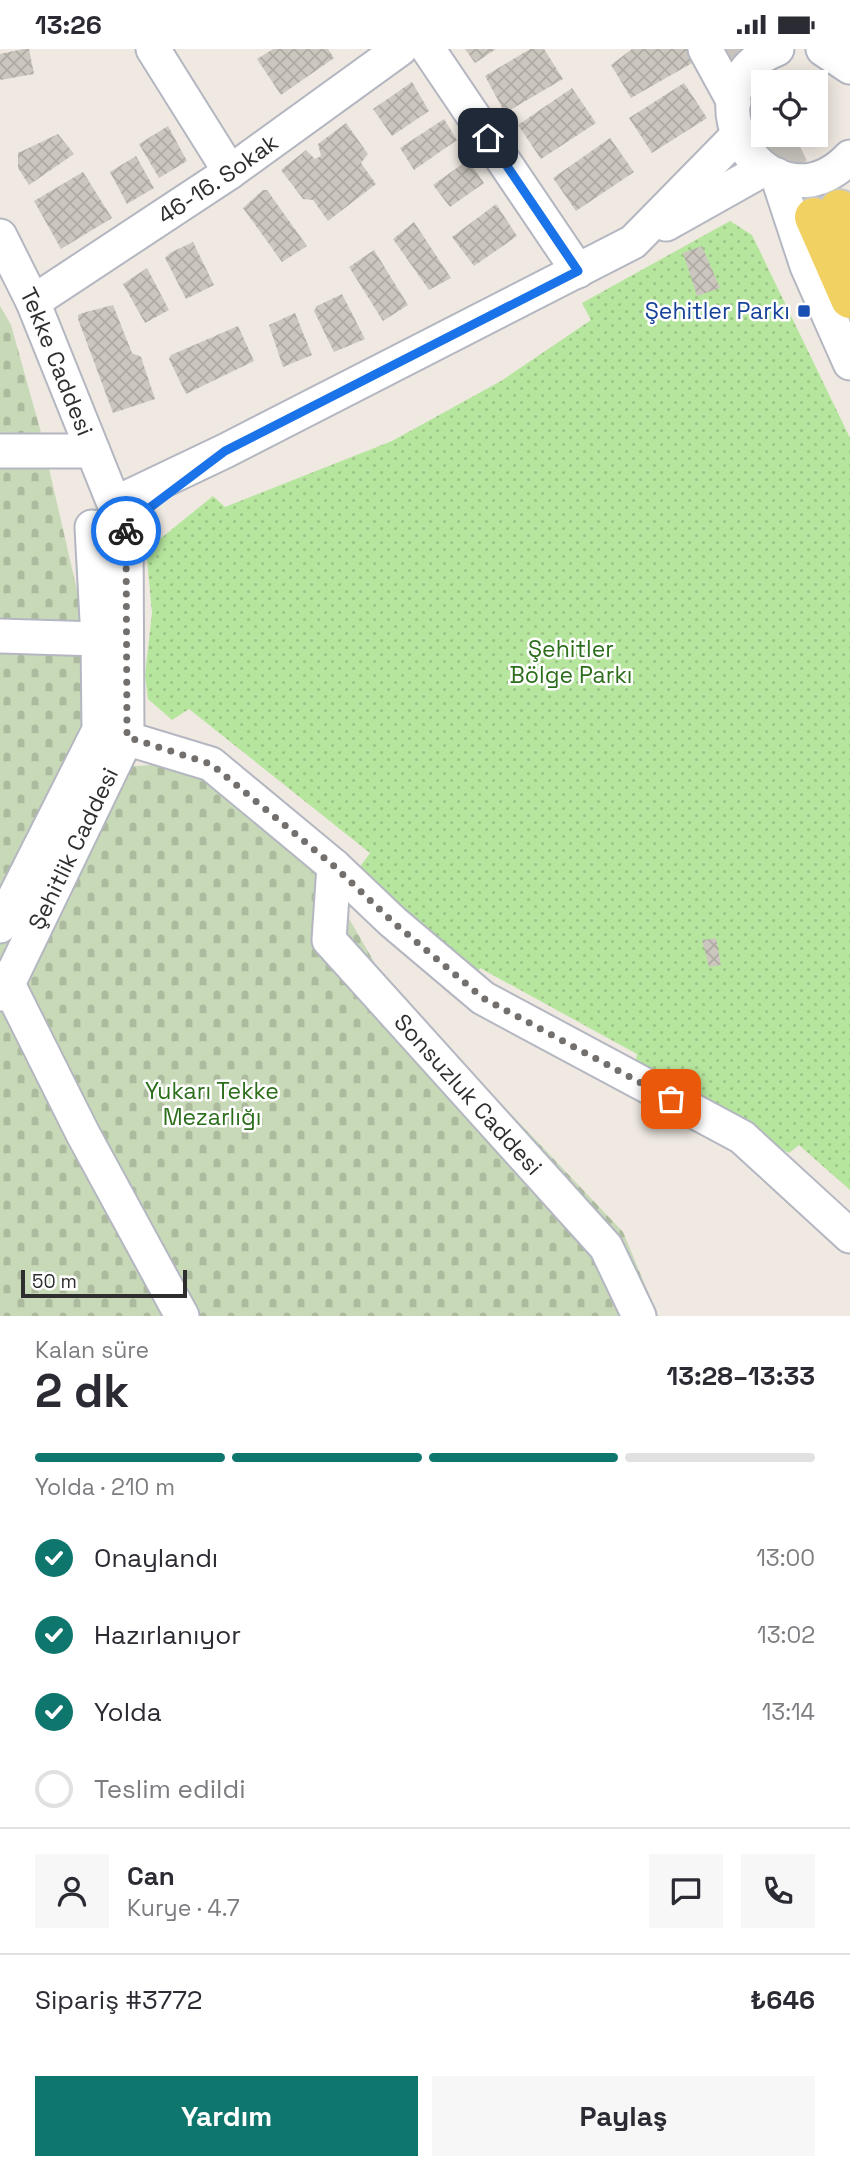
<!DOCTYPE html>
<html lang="tr">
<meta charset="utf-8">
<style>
:root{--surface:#fff;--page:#f7f7f7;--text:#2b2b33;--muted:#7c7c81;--line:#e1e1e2;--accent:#0f766e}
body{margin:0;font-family:"Space Grotesk",sans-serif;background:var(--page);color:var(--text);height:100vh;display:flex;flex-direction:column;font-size:26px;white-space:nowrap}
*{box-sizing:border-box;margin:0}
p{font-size:23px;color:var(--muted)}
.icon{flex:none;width:38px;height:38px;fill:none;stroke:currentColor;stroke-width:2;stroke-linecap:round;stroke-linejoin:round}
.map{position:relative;height:1267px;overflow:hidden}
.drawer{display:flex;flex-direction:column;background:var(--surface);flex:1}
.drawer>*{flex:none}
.tools{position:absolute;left:751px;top:21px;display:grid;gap:14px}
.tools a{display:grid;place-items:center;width:77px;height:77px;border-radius:0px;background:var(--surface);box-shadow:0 4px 18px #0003;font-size:35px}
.scale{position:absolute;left:21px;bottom:18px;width:166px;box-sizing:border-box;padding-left:7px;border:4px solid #2e2e2e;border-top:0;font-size:19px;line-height:24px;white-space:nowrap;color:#2e2e2e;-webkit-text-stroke:5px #fff;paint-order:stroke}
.pin{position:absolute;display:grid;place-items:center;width:60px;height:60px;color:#fff;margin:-30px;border-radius:14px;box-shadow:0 4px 10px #0006}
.courier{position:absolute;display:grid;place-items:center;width:70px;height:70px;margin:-35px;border:5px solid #1a73e8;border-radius:50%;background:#fff;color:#222;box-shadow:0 2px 9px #0007}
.overview em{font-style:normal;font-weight:800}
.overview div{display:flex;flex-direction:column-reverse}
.overview{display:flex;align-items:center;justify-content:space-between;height:119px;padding:0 35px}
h1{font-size:46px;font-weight:800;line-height:52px}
.bar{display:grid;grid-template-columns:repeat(4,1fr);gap:10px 7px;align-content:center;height:84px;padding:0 35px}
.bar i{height:9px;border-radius:5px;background:var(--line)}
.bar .current{background:var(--accent)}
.bar p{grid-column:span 4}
.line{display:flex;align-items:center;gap:18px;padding:0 35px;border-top:2px solid var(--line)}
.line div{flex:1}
.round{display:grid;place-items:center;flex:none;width:74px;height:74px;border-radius:0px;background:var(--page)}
ol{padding:0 35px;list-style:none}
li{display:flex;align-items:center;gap:21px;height:77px}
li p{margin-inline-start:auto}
li .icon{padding:7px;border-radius:50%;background:var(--accent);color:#fff;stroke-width:4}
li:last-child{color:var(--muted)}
li i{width:38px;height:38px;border:4px solid var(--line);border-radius:50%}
.action{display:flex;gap:14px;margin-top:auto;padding:14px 35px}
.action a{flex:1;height:80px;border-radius:0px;background:var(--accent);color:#fff;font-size:28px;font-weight:800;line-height:80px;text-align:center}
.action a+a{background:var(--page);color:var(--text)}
.status{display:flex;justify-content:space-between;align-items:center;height:49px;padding:0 35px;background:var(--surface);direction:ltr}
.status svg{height:19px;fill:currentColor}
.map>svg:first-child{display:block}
.grass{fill:url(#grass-dots)}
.cemetery{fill:url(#cemetery-stones)}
.building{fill:url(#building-cross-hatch)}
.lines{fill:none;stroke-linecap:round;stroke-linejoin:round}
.major-tunnel{stroke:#c8c4bd;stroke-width:38;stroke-dasharray:38 19;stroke-linecap:butt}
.minor-casing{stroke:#b4b7c1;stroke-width:37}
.major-casing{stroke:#c9c9c9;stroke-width:42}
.minor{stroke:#fff;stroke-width:33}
.major{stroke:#f2d163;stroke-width:38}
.done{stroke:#726f6d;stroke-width:7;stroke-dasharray:0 12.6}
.route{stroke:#1a73e8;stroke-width:9}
.transit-dot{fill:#1a4fb4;stroke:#fff;stroke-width:2.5}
.labels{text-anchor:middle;stroke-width:5;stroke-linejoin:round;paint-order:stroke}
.street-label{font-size:23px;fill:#2e2e2e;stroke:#fff}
.transit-label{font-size:23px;fill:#164399;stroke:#fff;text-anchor:end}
.park-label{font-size:23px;fill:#2c6e1b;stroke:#fff}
</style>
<div class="status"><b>13:26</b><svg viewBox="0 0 49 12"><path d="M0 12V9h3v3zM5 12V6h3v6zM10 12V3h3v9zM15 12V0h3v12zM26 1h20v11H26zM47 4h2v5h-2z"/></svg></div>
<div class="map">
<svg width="850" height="1267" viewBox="0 0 850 1267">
<defs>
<pattern id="grass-dots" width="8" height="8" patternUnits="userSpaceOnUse" patternTransform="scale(1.75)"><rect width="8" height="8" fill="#b6e59e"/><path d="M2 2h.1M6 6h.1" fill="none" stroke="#9dc588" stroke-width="1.8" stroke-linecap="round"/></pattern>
<pattern id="cemetery-stones" width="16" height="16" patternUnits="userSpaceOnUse" patternTransform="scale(1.75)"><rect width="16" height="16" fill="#c8d9b8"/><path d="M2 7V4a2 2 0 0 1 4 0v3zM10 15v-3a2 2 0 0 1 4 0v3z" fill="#acbb9e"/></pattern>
<pattern id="building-cross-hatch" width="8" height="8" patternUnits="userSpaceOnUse" patternTransform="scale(1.75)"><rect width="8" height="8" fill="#cbc7bf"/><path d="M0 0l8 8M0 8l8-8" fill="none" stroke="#afaba4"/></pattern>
</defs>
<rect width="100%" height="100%" fill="#efe9e1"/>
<path class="grass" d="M730 172 752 186 850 389V1141L799 1096 789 1104 634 1022 637 1005 480 919 475 929 356 823 370 804 189 660 172 671 148 650 145 626 152 564 147 510 160 490 213 447 225 458 392 392 501 332 591 271 582 254Z"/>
<path class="cemetery" d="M0 257 11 276 40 380 84 572 83 682 134 717 172 715 204 724 321 821 385 932 623 1183 658 1267H0Z"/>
<path class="building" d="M23 0H29L34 25 0 31V5Z
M273 0H328L334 9 281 46 257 10Z
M465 0H496L475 14Z
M530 0H544L563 30 505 64 485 27Z
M632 0H687L694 13 631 49 611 16Z
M412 33 429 62 392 87 373 60Z
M684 34 707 69 652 104 629 69Z
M572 39 596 74 541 110 518 76Z
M444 70 457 91 414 121 400 99Z
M346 74 368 105 361 114 376 135 328 172 313 151 303 150 281 121 306 101 315 110 321 107 318 95Z
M168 77 187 112 159 129 139 95Z
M58 85 74 105 29 136 18 119V104Z
M610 89 634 123 576 162 553 129Z
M136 107 154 139 127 155 110 123Z
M468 111 484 134 450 158 433 136Z
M83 123 112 169 61 200 34 152Z
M263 141H267L307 197 282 213 243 159Z
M496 155 517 187 474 217 452 188Z
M414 173 451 229 429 241 393 190Z
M193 193 214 236 186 250 165 209 170 204Z
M702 197 720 239 697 247 683 204Z
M374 201 408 256 383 272 349 218Z
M147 219 169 261 145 274 123 235Z
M342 245 365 290 334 303 314 262 317 257Z
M113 256 132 304 141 308 155 350 113 364 78 270V266L86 263Z
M295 264 312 306 283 318 269 276Z
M238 277 254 312 186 345 169 310 171 306Z
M716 889 721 916 709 918 702 891Z"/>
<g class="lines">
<path class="major-tunnel" d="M727 0 763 65
M773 86 814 168"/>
<g class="minor-casing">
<g id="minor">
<path d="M153 0 230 123"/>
<path d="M428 0 578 222"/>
<path d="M705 0 734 53"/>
<path d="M777 0C674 41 773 189 850 108"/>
<path d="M823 0 850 18"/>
<path d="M777 126 807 217 850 314"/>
<path d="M666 175 764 120"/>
<path id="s1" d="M0 187 33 253 113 452"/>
<path id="s2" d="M33 253 230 123 400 0"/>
<path d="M0 402H93"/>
<path d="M118 453 225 402 633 193 737 87"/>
<path d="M0 587 98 590"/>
<path d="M99 681 211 715 334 817 393 873 483 949 742 1088 850 1187"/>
<path id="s3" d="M334 817 329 891 606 1198 639 1267"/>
<path d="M0 877 99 681 98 590 92 478"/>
<path d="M0 929 8 935 83 1085 182 1267"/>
<path id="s4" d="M0 945 8 935 127 688 126 480"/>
</g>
</g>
<g class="major-casing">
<path id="major" d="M839 160 850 183
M814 168 850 250"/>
</g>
<use href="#minor" class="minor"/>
<use href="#major" class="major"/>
</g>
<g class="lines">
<path class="done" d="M126 482 127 688 211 715 334 817 393 873 483 949 671 1050"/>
<path class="route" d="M126 482 128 475 225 402 578 222 488 89"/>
</g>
<rect class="transit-dot" x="797" y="255" width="14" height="14" rx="3.5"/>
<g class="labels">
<g class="street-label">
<text dy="8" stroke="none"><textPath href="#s2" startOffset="222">46-16. Sokak</textPath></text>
<text dy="8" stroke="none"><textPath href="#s1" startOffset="138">Tekke Caddesi</textPath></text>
<text dy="8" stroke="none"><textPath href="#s4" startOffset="163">Şehitlik Caddesi</textPath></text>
<text dy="8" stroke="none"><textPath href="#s3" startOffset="282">Sonsuzluk Caddesi</textPath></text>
</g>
<g class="transit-label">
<text x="790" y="270">Şehitler Parkı</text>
</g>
<g class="park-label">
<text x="571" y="608">Şehitler<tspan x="571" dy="26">Bölge Parkı</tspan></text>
<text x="212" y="1050">Yukarı Tekke<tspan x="212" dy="26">Mezarlığı</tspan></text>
</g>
</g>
</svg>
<div class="tools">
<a><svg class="icon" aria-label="locate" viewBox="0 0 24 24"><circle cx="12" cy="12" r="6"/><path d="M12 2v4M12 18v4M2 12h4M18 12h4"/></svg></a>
</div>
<div class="scale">50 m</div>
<div class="pin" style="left:671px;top:1050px;background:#ea580c"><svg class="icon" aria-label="bag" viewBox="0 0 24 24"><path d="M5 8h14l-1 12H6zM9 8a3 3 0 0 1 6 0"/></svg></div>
<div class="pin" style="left:488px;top:89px;background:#1f2937"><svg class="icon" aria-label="home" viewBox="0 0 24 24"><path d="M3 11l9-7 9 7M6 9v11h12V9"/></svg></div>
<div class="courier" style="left:126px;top:482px"><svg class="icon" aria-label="bike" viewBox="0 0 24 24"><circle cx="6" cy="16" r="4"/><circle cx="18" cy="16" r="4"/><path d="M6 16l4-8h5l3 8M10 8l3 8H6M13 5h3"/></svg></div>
</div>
<section class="drawer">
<div class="overview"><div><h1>2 dk</h1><p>Kalan süre</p></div><em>13:28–13:33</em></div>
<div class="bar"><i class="current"></i><i class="current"></i><i class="current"></i><i></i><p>Yolda · 210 m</p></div>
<ol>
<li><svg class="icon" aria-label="check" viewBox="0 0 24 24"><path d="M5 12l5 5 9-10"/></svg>Onaylandı<p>13:00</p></li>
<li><svg class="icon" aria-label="check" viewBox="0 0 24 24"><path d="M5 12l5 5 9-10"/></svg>Hazırlanıyor<p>13:02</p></li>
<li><svg class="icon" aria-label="check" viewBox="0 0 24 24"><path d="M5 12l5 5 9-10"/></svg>Yolda<p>13:14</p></li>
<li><i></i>Teslim edildi</li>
</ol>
<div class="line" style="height:126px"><a class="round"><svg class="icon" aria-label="person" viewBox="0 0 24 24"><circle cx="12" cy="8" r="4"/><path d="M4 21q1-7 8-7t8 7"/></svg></a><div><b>Can</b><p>Kurye · 4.7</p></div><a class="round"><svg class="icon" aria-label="chat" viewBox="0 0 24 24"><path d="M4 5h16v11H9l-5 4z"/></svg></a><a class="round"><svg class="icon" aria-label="phone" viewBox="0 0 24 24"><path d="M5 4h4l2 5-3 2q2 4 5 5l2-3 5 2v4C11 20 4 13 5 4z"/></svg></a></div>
<div class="line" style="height:91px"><div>Sipariş #3772</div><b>₺646</b></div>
<div class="action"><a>Yardım</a><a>Paylaş</a></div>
</section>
